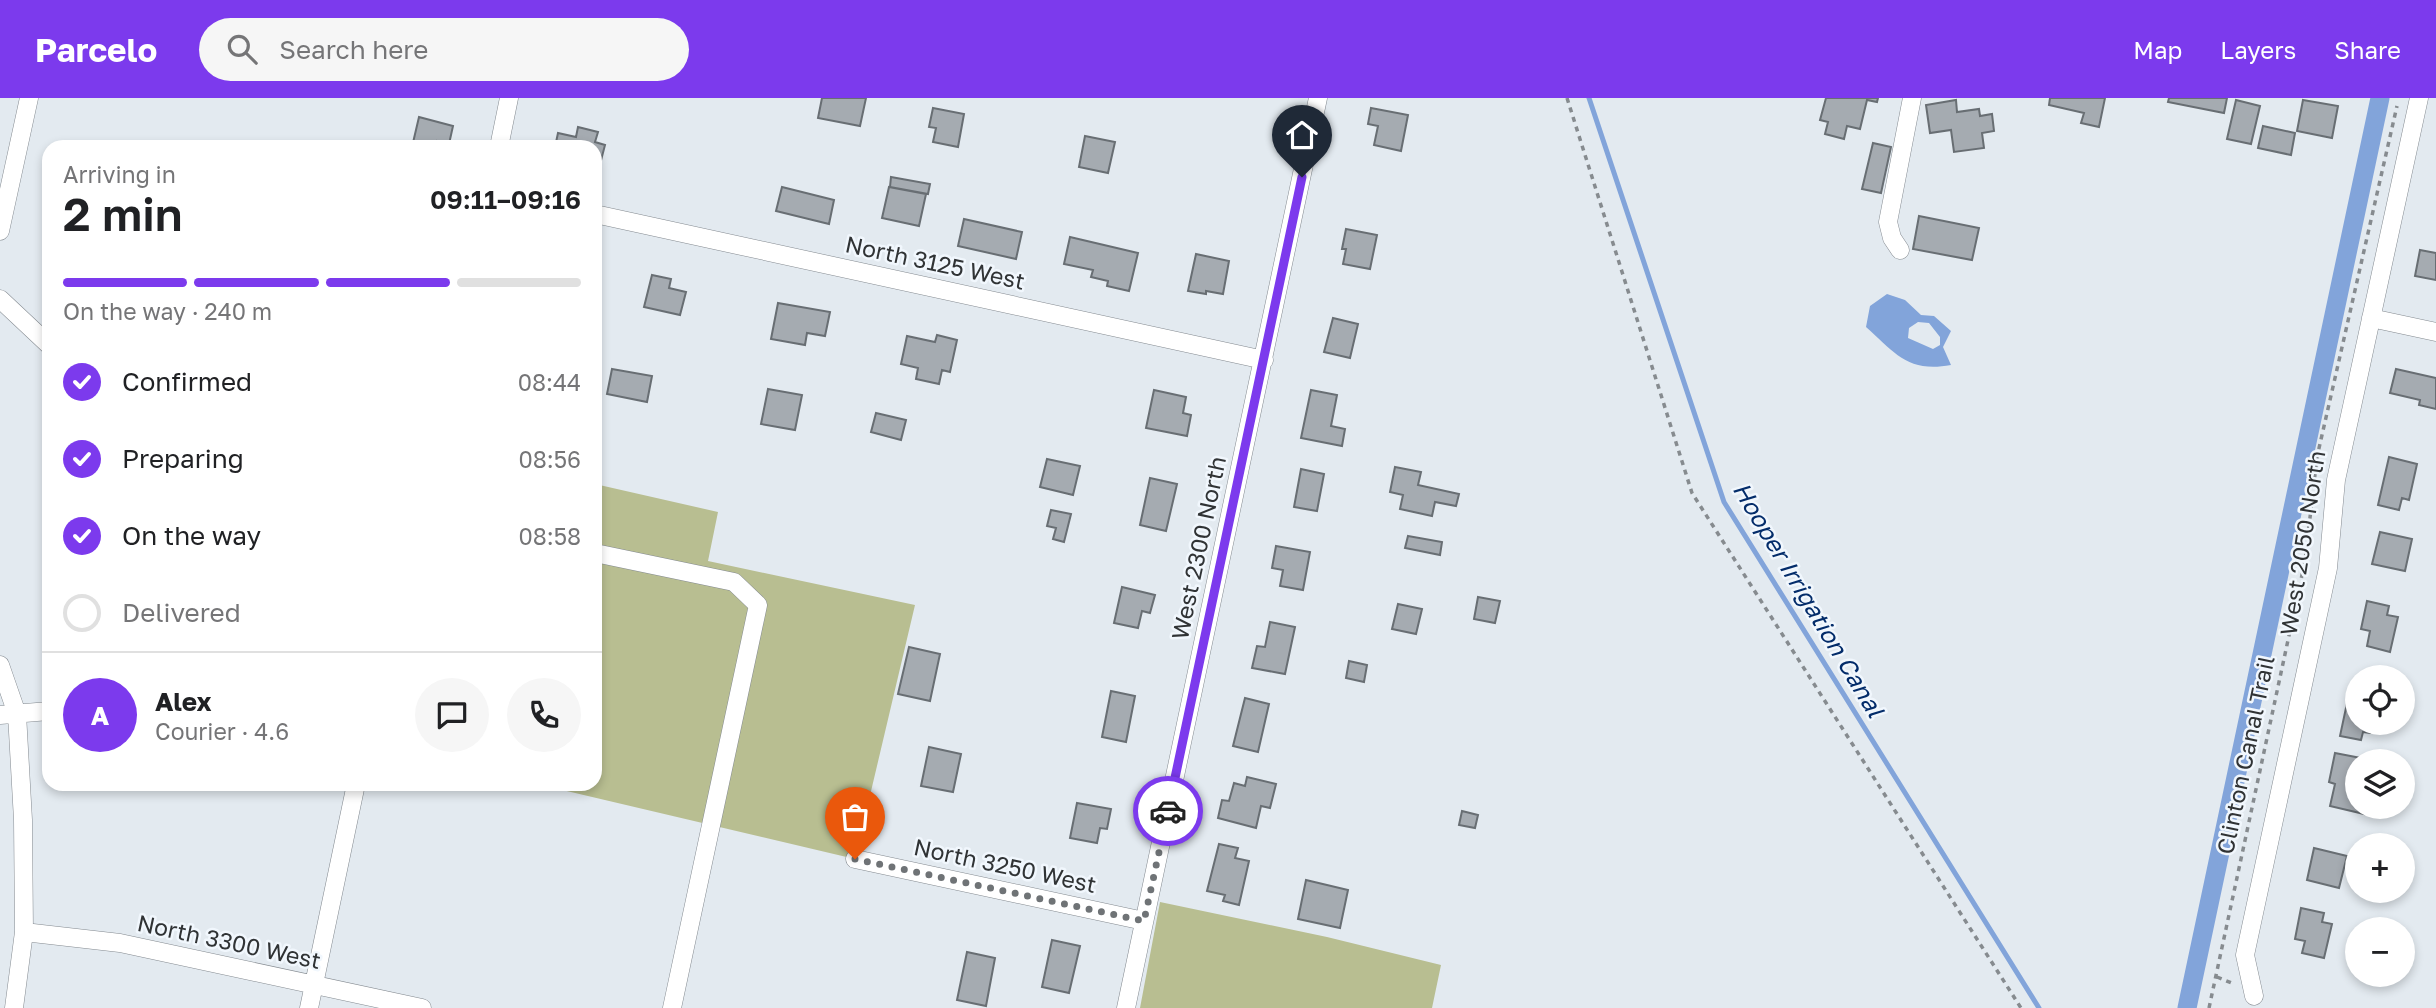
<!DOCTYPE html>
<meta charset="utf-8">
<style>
:root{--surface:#fff;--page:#f6f6f6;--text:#202124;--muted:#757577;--line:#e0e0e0;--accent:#7c3aed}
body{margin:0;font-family:"Golos Text",sans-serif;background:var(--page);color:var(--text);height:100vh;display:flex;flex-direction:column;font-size:26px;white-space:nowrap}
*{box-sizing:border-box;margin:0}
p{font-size:23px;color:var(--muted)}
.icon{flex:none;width:38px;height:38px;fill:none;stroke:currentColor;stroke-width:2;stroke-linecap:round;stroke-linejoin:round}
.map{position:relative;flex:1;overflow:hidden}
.sheet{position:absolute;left:42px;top:42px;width:560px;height:651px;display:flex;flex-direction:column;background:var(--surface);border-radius:21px;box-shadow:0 4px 10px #0003}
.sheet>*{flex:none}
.tools{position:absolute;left:2345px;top:567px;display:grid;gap:14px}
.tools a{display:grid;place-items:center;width:70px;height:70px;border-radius:50%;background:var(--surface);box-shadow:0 4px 10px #0003;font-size:35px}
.pin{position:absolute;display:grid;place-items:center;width:60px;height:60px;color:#fff;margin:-72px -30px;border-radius:50% 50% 50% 0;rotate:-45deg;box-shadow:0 0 7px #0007}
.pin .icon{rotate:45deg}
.courier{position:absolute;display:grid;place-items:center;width:70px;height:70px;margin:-35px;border:5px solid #7c3aed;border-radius:50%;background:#fff;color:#222;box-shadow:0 2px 9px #0007}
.headline em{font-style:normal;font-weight:600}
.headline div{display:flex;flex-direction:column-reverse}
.headline{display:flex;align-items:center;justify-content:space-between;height:119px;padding:0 21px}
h1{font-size:46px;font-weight:600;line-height:52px}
.bar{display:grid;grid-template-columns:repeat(4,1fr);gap:10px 7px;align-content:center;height:84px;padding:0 21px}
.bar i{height:9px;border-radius:5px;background:var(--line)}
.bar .selected{background:var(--accent)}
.bar p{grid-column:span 4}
.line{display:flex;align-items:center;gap:18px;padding:0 21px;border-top:2px solid var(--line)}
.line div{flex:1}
.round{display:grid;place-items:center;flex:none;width:74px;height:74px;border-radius:37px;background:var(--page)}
ol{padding:0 21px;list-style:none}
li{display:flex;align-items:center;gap:21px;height:77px}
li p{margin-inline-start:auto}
li .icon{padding:7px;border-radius:50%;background:var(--accent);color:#fff;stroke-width:4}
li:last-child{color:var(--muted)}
li i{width:38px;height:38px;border:4px solid var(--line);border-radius:50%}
header{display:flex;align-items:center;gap:42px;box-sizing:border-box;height:98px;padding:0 35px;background:var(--accent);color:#fff}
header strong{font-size:33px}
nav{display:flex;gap:38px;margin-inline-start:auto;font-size:24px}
.search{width:490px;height:63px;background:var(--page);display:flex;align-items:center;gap:18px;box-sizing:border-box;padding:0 24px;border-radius:38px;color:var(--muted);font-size:26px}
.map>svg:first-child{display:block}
.green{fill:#b8be91}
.water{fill:#82a4da;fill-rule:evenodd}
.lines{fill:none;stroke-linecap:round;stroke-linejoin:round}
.stream{stroke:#82a4da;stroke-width:5}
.canal{stroke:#82a4da;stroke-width:19}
.building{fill:#a5abb1;stroke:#686e73;stroke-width:2}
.minor-casing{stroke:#848a90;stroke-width:19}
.path{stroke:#868b8f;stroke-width:3.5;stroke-dasharray:5 5;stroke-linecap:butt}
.minor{stroke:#fff;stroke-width:18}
.done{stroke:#6f7376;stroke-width:7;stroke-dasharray:0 12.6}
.route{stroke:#7c3aed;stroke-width:9}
.labels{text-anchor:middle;stroke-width:5;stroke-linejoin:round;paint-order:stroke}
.street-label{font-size:23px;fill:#303335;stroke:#f1f7fd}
.water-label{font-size:24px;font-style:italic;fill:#032c6a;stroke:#f1f7fd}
</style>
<header>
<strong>Parcelo</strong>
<div class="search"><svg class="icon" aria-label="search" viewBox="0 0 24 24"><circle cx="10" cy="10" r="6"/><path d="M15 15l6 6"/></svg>Search here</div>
<nav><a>Map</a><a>Layers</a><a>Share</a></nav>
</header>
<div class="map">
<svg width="2436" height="910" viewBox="0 0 2436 910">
<rect width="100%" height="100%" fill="#e3eaf0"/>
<path class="green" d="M595 386 718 414 708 463 915 507 855 761 537 686H595Z
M1160 804 1327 839 1441 867 1432 910H1140Z"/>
<path class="water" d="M1887 196 1905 202 1921 217 1934 218 1951 233 1943 249 1951 267C1908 275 1895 255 1866 229L1870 208ZM1918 224 1929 225 1940 239V247L1933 251 1908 240 1909 230Z"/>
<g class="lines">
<path class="stream" d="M1589 0 1724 404 2039 910"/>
<path class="canal" d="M2187 910 2380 0"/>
</g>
<path class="building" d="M822 0H866L860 28 818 20Z
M1826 0H1878L1877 4 1867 2 1860 31 1847 28 1844 41 1825 36 1828 24 1820 22Z
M2050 0H2105L2099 29 2081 25 2084 15 2049 7Z
M2169 0H2227L2224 15 2168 4Z
M1956 2 1957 14 1979 11 1980 18 1992 16 1994 33 1982 35 1984 50 1954 54 1951 32 1930 35 1926 7Z
M2236 2 2260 8 2251 46 2227 41Z
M2303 2 2338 8 2332 40 2297 33Z
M933 10 964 16 958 49 933 44 936 30 929 29Z
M1371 10 1408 17 1401 53 1374 47 1378 28 1368 26Z
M419 19 453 28 449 46 437 43 436 49H412Z
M2263 28 2295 35 2291 57 2258 50Z
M578 29 598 34 595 44 605 47 598 74 595 73V49H555L558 35 576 39Z
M1085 38 1115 44 1108 75 1079 69Z
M1873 45 1891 49 1881 95 1862 91Z
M891 79 930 86 928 96 890 89Z
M782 89 834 102 829 126 776 113Z
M889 89 926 96 919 128 882 120Z
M1919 118 1979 130 1972 162 1913 151Z
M964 121 1022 134 1016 161 958 148Z
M1346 131 1377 137 1370 171 1343 166 1346 151H1342Z
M1070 139 1138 155 1129 193 1107 188 1108 183 1091 179 1093 172 1064 166Z
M2420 152 2436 155V182L2415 178Z
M1196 156 1229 163 1223 196 1206 193V196L1188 193Z
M652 177 671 181 669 190 686 194 680 217 644 209Z
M778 205 830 214 825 238 807 235 805 247 771 241Z
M1333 220 1358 226 1350 260 1324 254Z
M937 237 957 242 950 274 942 272 939 286 916 281 918 270 901 266 907 238 935 244Z
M612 271 652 278 647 304 607 296Z
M2396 271 2436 280V311L2419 307 2420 302 2390 295Z
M768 291 802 297 795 332 761 326Z
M1154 292 1186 299 1183 315 1191 317 1187 338 1146 330Z
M1311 292 1337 297 1331 328 1345 331 1342 348 1301 340Z
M876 315 906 322 901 342 871 334Z
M2389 359 2417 366 2409 402 2402 400 2399 412 2378 407Z
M1047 361 1080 368 1073 397 1040 389Z
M1395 369 1421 374 1418 387 1459 396 1456 408 1435 404 1432 418 1400 411 1403 397 1390 394Z
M1301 371 1324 376 1317 413 1294 409Z
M1150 380 1177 386 1166 433 1140 427Z
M1051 412 1071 416 1064 444 1053 441 1056 430 1047 428Z
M2380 434 2412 441 2405 473 2372 466Z
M1408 438 1442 444 1440 457 1405 450Z
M1276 448 1310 454 1303 492 1280 488 1283 472 1272 470Z
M1122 489 1155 497 1150 515 1142 513 1138 530 1114 525Z
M1478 499 1500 503 1495 525 1474 521Z
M2367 503 2389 508 2387 517 2398 519 2390 554 2367 548 2370 533 2361 531Z
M1398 506 1422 511 1416 536 1392 531Z
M1270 524 1295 529 1285 576 1252 570 1257 548 1265 549Z
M909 549 940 556 930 603 898 596Z
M1349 563 1367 567 1364 584 1346 580Z
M2350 591 2357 592V625H2372L2370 635 2363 634 2361 642 2340 638Z
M1111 593 1135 598 1126 644 1102 639Z
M1245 600 1269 606 1258 654 1233 648Z
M929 649 961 656 953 694 921 688Z
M2335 655 2366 661 2365 663H2357V709H2365L2364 716 2330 708 2335 686 2329 684Z
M1247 679 1276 686 1270 710 1261 708 1256 730 1218 720 1222 702 1229 703 1234 685 1245 688Z
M1077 705 1111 711 1107 731 1100 730 1097 745 1070 740Z
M1462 713 1478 717 1475 730 1459 727Z
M1219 746 1238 750 1235 760 1249 763 1239 807 1223 803 1225 797 1207 793Z
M2314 750 2347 758 2339 790 2307 782Z
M1306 782 1348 792 1340 830 1298 821Z
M2301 810 2324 815 2322 824 2332 826 2324 860 2302 855 2305 843 2295 841Z
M1052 842 1080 848 1069 895 1042 889Z
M967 854 995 860 986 908 957 902Z"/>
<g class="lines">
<g class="minor-casing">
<path id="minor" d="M499 49 509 0
M595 116 1264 262
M0 133 29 0
M1900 152 1892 140 1888 124 1912 0
M0 201 49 247
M2371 220 2436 234
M595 455 734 484 758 507 672 910
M0 567 17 616 23 722 24 834 14 910
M0 617 49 613
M855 761 1144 823
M24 834 120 845 422 910
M2254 898 2245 857 2328 470 2336 382 2419 0
M309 910 356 686
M1126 910 1318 0"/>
</g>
<path class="path" d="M1567 0 1692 395 2021 910
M2217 879 2234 886
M2209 910 2305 463 2317 359 2397 8"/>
<use href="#minor" class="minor"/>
</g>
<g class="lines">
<path class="done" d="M855 761 1144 823 1168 713"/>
<path class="route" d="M1168 713 1302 79"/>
</g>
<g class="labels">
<g class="street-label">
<text transform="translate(935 165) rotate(12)" y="8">North 3125 West</text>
<text transform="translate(2303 445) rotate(-81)" y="8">West 2050 North</text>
<text transform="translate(1199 450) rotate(-78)" y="8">West 2300 North</text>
<text transform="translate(2246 657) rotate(-78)" y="8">Clinton Canal Trail</text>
<text transform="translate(1005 768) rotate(12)" y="8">North 3250 West</text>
<text transform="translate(229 844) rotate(12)" y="8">North 3300 West</text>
</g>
<g class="water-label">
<text transform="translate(1808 502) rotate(59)" y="8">Hooper Irrigation Canal</text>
</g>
</g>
</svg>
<div class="tools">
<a><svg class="icon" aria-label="locate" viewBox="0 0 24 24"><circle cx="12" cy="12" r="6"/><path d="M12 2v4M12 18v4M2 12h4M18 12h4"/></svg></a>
<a><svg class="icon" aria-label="layers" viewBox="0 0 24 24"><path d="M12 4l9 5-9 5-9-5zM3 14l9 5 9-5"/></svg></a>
<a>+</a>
<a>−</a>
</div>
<div class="pin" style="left:855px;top:761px;background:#ea580c"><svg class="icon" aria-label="bag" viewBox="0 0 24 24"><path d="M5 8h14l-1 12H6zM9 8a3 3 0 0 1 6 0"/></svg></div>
<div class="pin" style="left:1302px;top:79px;background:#1f2937"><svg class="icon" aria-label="home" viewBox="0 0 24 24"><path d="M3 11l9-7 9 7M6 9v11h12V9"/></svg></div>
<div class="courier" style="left:1168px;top:713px"><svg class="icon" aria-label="car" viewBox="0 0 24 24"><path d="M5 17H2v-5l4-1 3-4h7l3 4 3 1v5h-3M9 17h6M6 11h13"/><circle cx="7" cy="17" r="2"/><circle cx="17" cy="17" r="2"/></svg></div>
<section class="sheet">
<div class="headline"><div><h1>2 min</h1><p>Arriving in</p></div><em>09:11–09:16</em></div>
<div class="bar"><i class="selected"></i><i class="selected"></i><i class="selected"></i><i></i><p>On the way · 240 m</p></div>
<ol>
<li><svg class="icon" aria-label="check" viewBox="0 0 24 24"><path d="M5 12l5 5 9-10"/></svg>Confirmed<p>08:44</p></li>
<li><svg class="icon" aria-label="check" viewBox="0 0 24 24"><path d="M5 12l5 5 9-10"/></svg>Preparing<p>08:56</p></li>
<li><svg class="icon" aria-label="check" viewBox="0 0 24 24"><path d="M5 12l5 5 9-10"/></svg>On the way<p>08:58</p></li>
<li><i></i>Delivered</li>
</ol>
<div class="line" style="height:126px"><b class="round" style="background:var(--accent);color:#fff">A</b><div><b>Alex</b><p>Courier · 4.6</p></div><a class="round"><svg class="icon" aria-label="chat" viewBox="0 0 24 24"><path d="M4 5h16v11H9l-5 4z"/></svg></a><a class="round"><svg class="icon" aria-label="phone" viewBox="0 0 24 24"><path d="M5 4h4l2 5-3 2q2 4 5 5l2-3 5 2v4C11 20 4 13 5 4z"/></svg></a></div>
</section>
</div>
